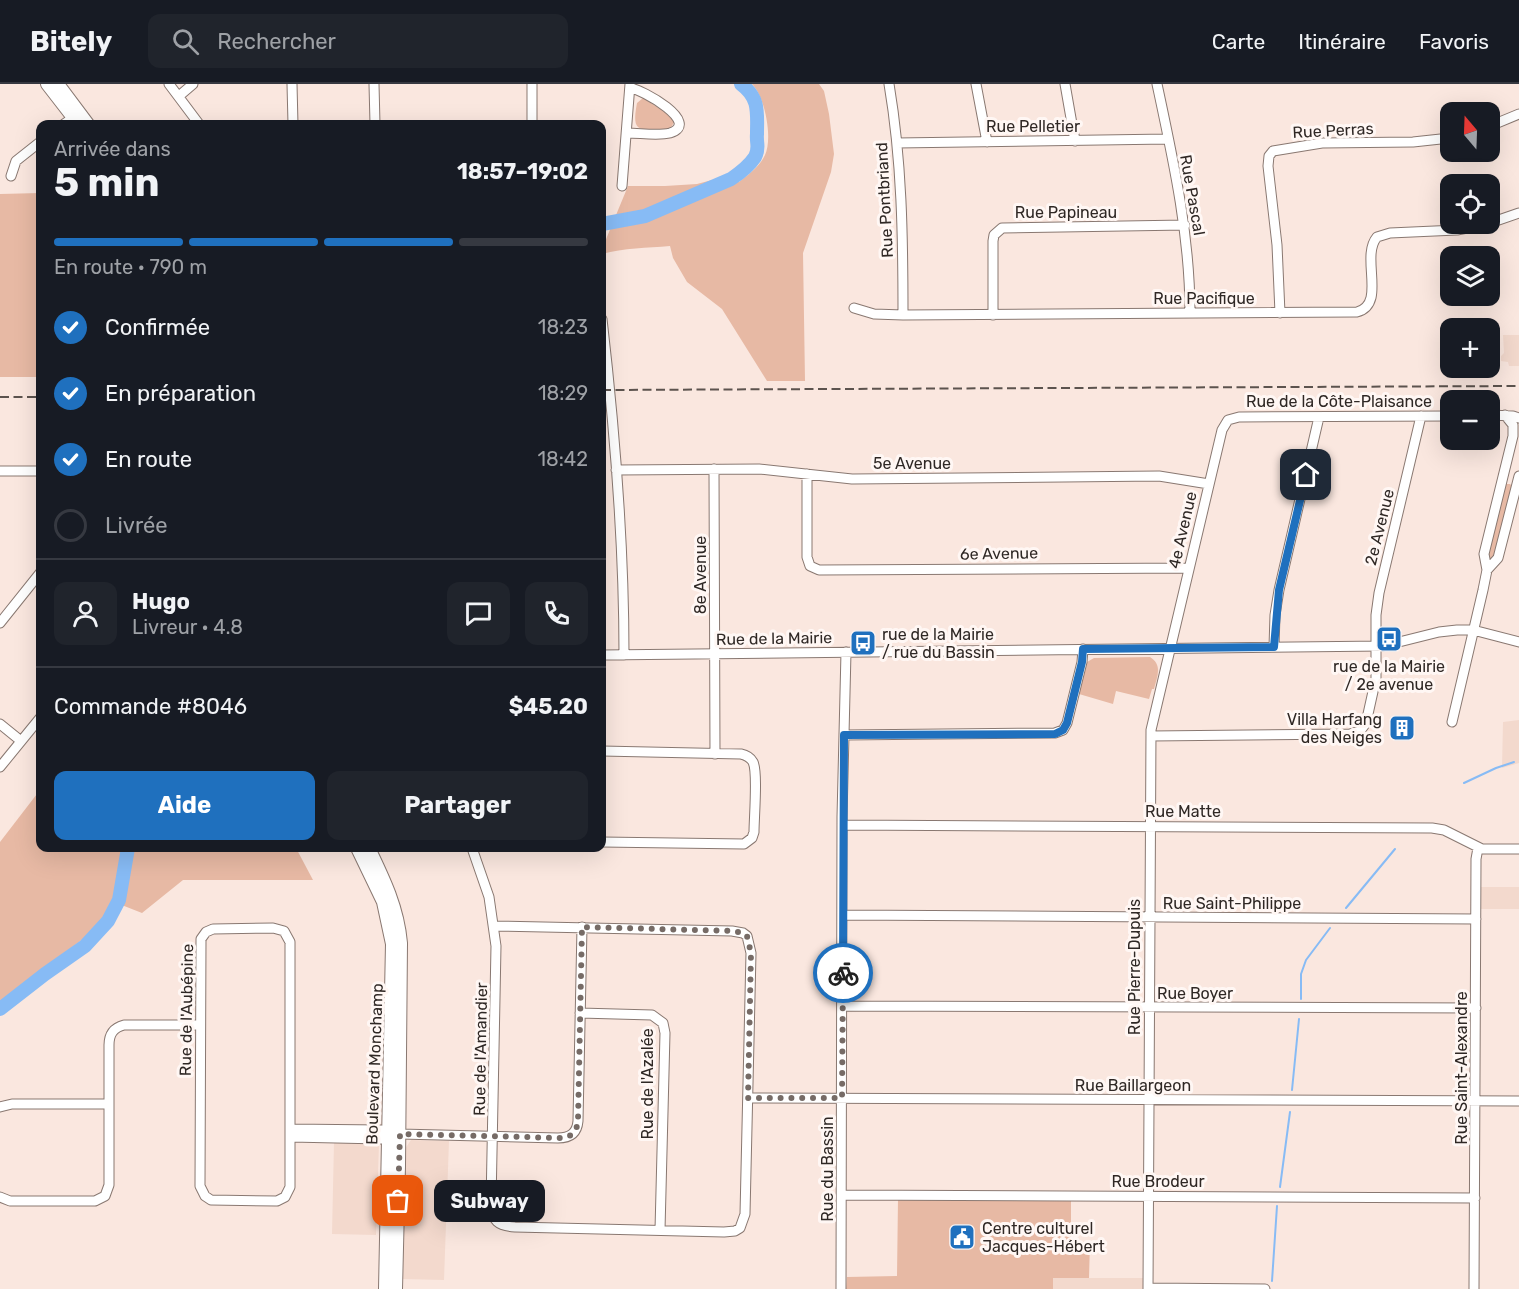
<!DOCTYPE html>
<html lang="fr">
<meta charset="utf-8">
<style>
:root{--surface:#171b24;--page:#20242c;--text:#f1f3f6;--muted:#9ea1a6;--line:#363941;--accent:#1f70be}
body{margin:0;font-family:Rubik,sans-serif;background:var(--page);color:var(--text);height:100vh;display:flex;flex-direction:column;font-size:22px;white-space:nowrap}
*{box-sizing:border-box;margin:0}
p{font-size:20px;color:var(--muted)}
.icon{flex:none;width:33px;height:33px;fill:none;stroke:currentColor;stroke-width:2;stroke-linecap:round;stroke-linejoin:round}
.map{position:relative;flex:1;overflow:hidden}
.details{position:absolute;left:36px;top:36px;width:570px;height:732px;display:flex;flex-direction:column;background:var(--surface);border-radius:12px;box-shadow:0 6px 24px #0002}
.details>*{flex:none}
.needle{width:39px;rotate:341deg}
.fabs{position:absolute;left:1440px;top:18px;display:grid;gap:12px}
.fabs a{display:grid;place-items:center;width:60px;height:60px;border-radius:12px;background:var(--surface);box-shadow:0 6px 24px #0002;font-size:30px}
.pin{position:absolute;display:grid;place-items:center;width:51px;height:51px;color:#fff;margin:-26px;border-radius:12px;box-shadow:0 3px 9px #0006}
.courier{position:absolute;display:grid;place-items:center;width:60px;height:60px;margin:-30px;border:4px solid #1f70be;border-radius:50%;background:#fff;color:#222;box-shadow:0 2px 8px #0007}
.bubble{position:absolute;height:42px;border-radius:12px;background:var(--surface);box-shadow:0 6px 24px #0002;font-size:20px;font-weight:700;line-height:42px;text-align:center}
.overview em{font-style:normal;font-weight:700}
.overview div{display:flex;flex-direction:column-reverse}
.overview{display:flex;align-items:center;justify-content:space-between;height:102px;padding:0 18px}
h1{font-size:39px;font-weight:700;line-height:45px}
.bar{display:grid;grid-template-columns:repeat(4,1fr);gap:9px 6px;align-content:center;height:72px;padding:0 18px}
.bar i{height:8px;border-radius:4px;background:var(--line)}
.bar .active{background:var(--accent)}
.bar p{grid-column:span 4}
.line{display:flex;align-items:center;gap:15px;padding:0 18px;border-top:2px solid var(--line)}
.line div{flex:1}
.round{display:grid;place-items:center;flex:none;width:63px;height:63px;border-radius:12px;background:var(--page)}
ol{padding:0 18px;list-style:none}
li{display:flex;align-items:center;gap:18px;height:66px}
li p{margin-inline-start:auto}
li .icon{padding:6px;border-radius:50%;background:var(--accent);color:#fff;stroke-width:4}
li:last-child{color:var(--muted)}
li i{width:33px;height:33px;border:3px solid var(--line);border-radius:50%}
.button{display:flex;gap:12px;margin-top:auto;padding:12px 18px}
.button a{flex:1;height:69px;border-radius:12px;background:var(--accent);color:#fff;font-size:24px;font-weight:700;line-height:69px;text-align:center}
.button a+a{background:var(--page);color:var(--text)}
header{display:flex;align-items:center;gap:36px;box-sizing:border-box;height:84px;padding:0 30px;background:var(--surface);border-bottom:2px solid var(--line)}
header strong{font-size:28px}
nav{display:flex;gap:33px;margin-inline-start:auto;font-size:21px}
.search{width:420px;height:54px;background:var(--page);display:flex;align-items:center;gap:15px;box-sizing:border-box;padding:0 21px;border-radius:12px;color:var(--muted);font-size:22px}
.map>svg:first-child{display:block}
.built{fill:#f3d9cd}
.green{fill:#e7b9a4}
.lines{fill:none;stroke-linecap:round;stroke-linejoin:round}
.stream{stroke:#87bbf5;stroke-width:2}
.river{stroke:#87bbf5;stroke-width:14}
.minor-casing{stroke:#897871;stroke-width:11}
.tertiary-casing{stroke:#897871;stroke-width:14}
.minor{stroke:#fff;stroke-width:9}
.tertiary{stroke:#fff;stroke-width:12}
.rail{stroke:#5c534e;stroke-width:2;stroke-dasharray:9 4.5;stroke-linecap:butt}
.done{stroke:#766b66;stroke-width:6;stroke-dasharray:0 10.8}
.route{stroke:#1f70be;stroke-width:8}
.labels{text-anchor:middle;stroke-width:6;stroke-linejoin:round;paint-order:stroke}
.street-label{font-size:16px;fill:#2f2825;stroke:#fff7f4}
.poi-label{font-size:16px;fill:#2f2825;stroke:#fff7f4;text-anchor:start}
</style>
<header>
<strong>Bitely</strong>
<div class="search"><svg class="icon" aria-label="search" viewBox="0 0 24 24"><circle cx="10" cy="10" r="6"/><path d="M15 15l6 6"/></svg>Rechercher</div>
<nav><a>Carte</a><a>Itinéraire</a><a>Favoris</a></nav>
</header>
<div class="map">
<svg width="1519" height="1205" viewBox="0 0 1519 1205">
<rect width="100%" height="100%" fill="#fae7df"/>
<path class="built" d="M1503 251H1519V282H1509L1508 278 1501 277V272L1504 269Z
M1519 636V679L1502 684 1503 638Z
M1480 803H1519V825H1480Z
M411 1056 449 1057 444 1196 403 1195 401 1192 405 1065Z
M334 1058 379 1060 376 1151 332 1150Z
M1053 1194H1143V1205H1053Z"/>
<path class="green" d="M752 0H819L824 7 829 30 834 70 831 88 803 169 805 297H767L722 225 687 198 673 174 670 162C647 164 624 164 602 170V165L628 102H665L697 100 712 96 739 98C749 90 759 83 765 71 773 54 765 13 752 0Z
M643 14 671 32 674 38C672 42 672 43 668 45 662 46 642 47 638 43 633 39 636 25 637 19Z
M40 109V165L37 168 36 246 40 252V293H0V110Z
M1505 400H1510L1512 402 1496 473 1490 476 1487 469Z
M1150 573C1163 581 1157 593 1154 605H1152L1149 615 1116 607 1113 620 1079 610 1087 578 1094 574Z
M40 706V764H296L313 796H183L142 829 114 818 100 842 0 918V758Z
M898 1115H1071V1157L1090 1158 1089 1194H1053V1205H846L847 1193 897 1192Z"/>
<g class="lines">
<path class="stream" d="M1464 699 1496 684 1514 678
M1346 824 1395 765
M1301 915V890L1306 876 1330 844
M1292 1006 1299 935
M1280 1103 1290 1028
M1272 1197 1277 1122"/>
<path class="river" d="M602 140 645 132 731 95C740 89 749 82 755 73 760 64 756 59 757 50 757 29 760 14 741 0
M0 925 45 890 85 862 108 837 119 816 128 764"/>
<g class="minor-casing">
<path id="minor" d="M169 0 199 40
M292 0 293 40
M374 0 375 40
M532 0V40
M889 0C902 77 903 153 903 231
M976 0 987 58
M1065 0 1075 57
M1157 0C1173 75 1190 151 1190 229
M179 12 193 0
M64 40 77 31
M1490 42 1519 30
M627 49C640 49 658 52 670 49 702 39 642 5 630 4
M897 59 1168 55
M11 92 16 77 40 58
M622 102 630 0
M1490 139 1519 129
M854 224 874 230 903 231 1357 228C1387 220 1360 173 1377 153L1390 149 1457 146 1488 140
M1280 229 1277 161 1268 82 1269 72 1273 67 1322 59 1413 58 1450 54
M993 231V157L994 151 1002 144 1185 141
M602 235C615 347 624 459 624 571
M1490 331 1513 332 1519 334
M714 385 715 670
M616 386 759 385 852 395 1159 392 1209 400
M0 387H40
M807 390V473L810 482 819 486 1189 484
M1487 486 1498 474 1519 392
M0 539 40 489
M1274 563 1275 531 1279 506 1319 333
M602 571 1383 562 1439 548 1457 546H1473L1519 558
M1452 638 1483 506 1487 486 1484 470 1513 352V341L1505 331
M0 640 21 657
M844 651 1055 649 1063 646 1067 639 1082 578 1083 565
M1151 652 1350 650 1360 647 1366 639 1376 594V531L1379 509 1421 332
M602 667 741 670C746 671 750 673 753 678 758 688 754 734 754 748L752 754 744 760 602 758
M0 683 40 634
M843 741 1432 744 1444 746 1482 765H1519
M472 764 489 813 496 862 491 1120C492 1137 498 1142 515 1143L724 1148 735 1147 740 1144 745 1130 751 869 747 852 743 849 732 847 495 842
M843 831 1476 835
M273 844 284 847 290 858V1103L285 1113 277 1117 211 1116 205 1112 200 1102 201 855 206 848 213 845Z
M843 922 1476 924
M580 929 652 931 663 939 665 949 660 1146
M748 1014 1519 1017
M0 1023 12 1020H109
M291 1045 381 1046 400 1050 558 1054C570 1054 577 1049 578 1037L582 843
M291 1053 381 1055 391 1052
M842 1111 1475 1114
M0 1113 10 1117H95L105 1112 109 1101V961C109 950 113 944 124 941H199
M1148 1204 1265 1205
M841 1205 842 733 846 568
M1148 1205 1151 646 1222 346 1228 336 1239 333 1450 332
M1474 1205 1476 775 1478 764"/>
</g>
<g class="tertiary-casing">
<path id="tertiary" d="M47 0 78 40
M58 0 88 40
M357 764 383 818 392 860 385 1205
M369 764C384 795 398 824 401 859L399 1082 396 1205"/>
</g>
<use href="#minor" class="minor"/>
<use href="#tertiary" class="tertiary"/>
<path class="rail" d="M602 306 1519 302
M0 313H40"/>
</g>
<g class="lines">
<path class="done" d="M398 1117 400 1050 563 1054C573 1052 577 1046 578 1037L582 843 732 847 743 849 747 852 751 869 748 1014H842L843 889"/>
<path class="route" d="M843 889 844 651 1055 650 1063 646 1067 639 1082 578 1083 565 1274 563 1279 506 1306 391"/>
</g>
<defs>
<g id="bus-square" transform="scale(1.35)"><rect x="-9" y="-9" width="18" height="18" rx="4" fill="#1f70be" stroke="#fff7f4"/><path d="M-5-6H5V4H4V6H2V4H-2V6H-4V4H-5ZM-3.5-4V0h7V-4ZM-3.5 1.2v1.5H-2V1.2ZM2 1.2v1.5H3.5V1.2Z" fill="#fff"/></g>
<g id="building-square" transform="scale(1.35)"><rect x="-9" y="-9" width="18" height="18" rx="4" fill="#1f70be" stroke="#fff7f4"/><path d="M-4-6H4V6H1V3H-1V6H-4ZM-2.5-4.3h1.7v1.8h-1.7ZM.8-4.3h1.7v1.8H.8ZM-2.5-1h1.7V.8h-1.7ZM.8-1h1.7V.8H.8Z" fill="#fff"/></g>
<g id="civic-square" transform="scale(1.35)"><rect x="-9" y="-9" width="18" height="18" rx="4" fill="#1f70be" stroke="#fff7f4"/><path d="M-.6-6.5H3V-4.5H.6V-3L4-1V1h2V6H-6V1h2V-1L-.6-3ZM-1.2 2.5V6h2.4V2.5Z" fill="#fff"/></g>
</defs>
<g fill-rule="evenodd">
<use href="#bus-square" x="1389" y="555"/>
<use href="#bus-square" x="863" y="559"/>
<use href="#building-square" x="1402" y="644"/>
<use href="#civic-square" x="962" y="1153"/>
</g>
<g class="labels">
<g class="street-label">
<text x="1033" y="48">Rue Pelletier</text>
<text transform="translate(1333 46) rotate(-3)" y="6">Rue Perras</text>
<text transform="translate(1193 111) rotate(80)" y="6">Rue Pascal</text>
<text transform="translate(884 116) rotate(-93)" y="6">Rue Pontbriand</text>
<text x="1066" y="134">Rue Papineau</text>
<text x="1204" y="220">Rue Pacifique</text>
<text x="1339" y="323">Rue de la Côte-Plaisance</text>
<text x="912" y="385">5e Avenue</text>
<text transform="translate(1379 443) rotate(-76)" y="6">2e Avenue</text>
<text transform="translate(1182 446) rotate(-77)" y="6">4e Avenue</text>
<text transform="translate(999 469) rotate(-1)" y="6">6e Avenue</text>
<text transform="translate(700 491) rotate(-90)" y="6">8e Avenue</text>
<text transform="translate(774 554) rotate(-1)" y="6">Rue de la Mairie</text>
<text x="1183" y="733">Rue Matte</text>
<text x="1232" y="825">Rue Saint-Philippe</text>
<text transform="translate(1134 883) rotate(-90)" y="6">Rue Pierre-Dupuis</text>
<text x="1195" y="915">Rue Boyer</text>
<text transform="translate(186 926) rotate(-89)" y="6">Rue de l'Aubépine</text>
<text transform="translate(480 965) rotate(-89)" y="6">Rue de l'Amandier</text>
<text transform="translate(374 980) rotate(-88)" y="6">Boulevard Monchamp</text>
<text transform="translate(1461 984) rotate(-90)" y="6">Rue Saint-Alexandre</text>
<text transform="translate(647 1000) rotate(-90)" y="6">Rue de l'Azalée</text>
<text x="1133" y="1007">Rue Baillargeon</text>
<text transform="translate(827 1085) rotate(-90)" y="6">Rue du Bassin</text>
<text x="1158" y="1103">Rue Brodeur</text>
</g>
<g class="poi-label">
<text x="882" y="556">rue de la Mairie<tspan x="882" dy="18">/ rue du Bassin</tspan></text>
<text x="1389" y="588" text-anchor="middle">rue de la Mairie<tspan x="1389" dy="18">/ 2e avenue</tspan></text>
<text x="1382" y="641" text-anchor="end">Villa Harfang<tspan x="1382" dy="18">des Neiges</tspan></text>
<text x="982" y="1150">Centre culturel<tspan x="982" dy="18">Jacques-Hébert</tspan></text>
</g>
</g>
</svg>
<div class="fabs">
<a><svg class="needle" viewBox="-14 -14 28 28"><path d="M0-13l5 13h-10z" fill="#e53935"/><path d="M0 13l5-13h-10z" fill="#9ea1a6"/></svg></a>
<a><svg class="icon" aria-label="locate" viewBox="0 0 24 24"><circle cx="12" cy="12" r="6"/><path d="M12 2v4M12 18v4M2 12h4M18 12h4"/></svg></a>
<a><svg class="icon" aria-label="layers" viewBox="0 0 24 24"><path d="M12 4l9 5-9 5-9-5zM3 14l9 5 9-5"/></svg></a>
<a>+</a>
<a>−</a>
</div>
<div class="pin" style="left:398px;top:1117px;background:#ea580c"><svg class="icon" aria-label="bag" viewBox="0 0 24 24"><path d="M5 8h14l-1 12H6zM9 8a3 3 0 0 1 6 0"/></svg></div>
<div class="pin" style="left:1306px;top:391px;background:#1f2937"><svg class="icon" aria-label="home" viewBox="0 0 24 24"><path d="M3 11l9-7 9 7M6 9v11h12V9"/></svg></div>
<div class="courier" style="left:843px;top:889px"><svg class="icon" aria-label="bike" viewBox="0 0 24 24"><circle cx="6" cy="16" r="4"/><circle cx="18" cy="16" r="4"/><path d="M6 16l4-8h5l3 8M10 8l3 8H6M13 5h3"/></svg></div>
<div class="bubble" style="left:434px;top:1096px;width:111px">Subway</div>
<section class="details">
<div class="overview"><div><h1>5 min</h1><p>Arrivée dans</p></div><em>18:57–19:02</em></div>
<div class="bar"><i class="active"></i><i class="active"></i><i class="active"></i><i></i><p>En route · 790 m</p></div>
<ol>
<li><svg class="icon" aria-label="check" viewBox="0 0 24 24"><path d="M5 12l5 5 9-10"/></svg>Confirmée<p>18:23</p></li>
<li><svg class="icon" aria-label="check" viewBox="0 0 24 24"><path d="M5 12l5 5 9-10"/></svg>En préparation<p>18:29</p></li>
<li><svg class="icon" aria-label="check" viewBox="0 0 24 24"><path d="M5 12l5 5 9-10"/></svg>En route<p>18:42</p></li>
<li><i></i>Livrée</li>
</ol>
<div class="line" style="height:108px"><a class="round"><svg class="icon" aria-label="person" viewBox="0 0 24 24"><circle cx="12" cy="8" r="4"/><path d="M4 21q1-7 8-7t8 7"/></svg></a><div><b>Hugo</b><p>Livreur · 4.8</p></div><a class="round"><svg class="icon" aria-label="chat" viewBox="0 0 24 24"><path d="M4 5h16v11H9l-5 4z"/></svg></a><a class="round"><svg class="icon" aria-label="phone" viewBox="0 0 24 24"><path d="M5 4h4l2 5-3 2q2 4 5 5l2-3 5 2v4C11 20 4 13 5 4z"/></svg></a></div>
<div class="line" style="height:78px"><div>Commande #8046</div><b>$45.20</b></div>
<div class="button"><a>Aide</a><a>Partager</a></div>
</section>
</div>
